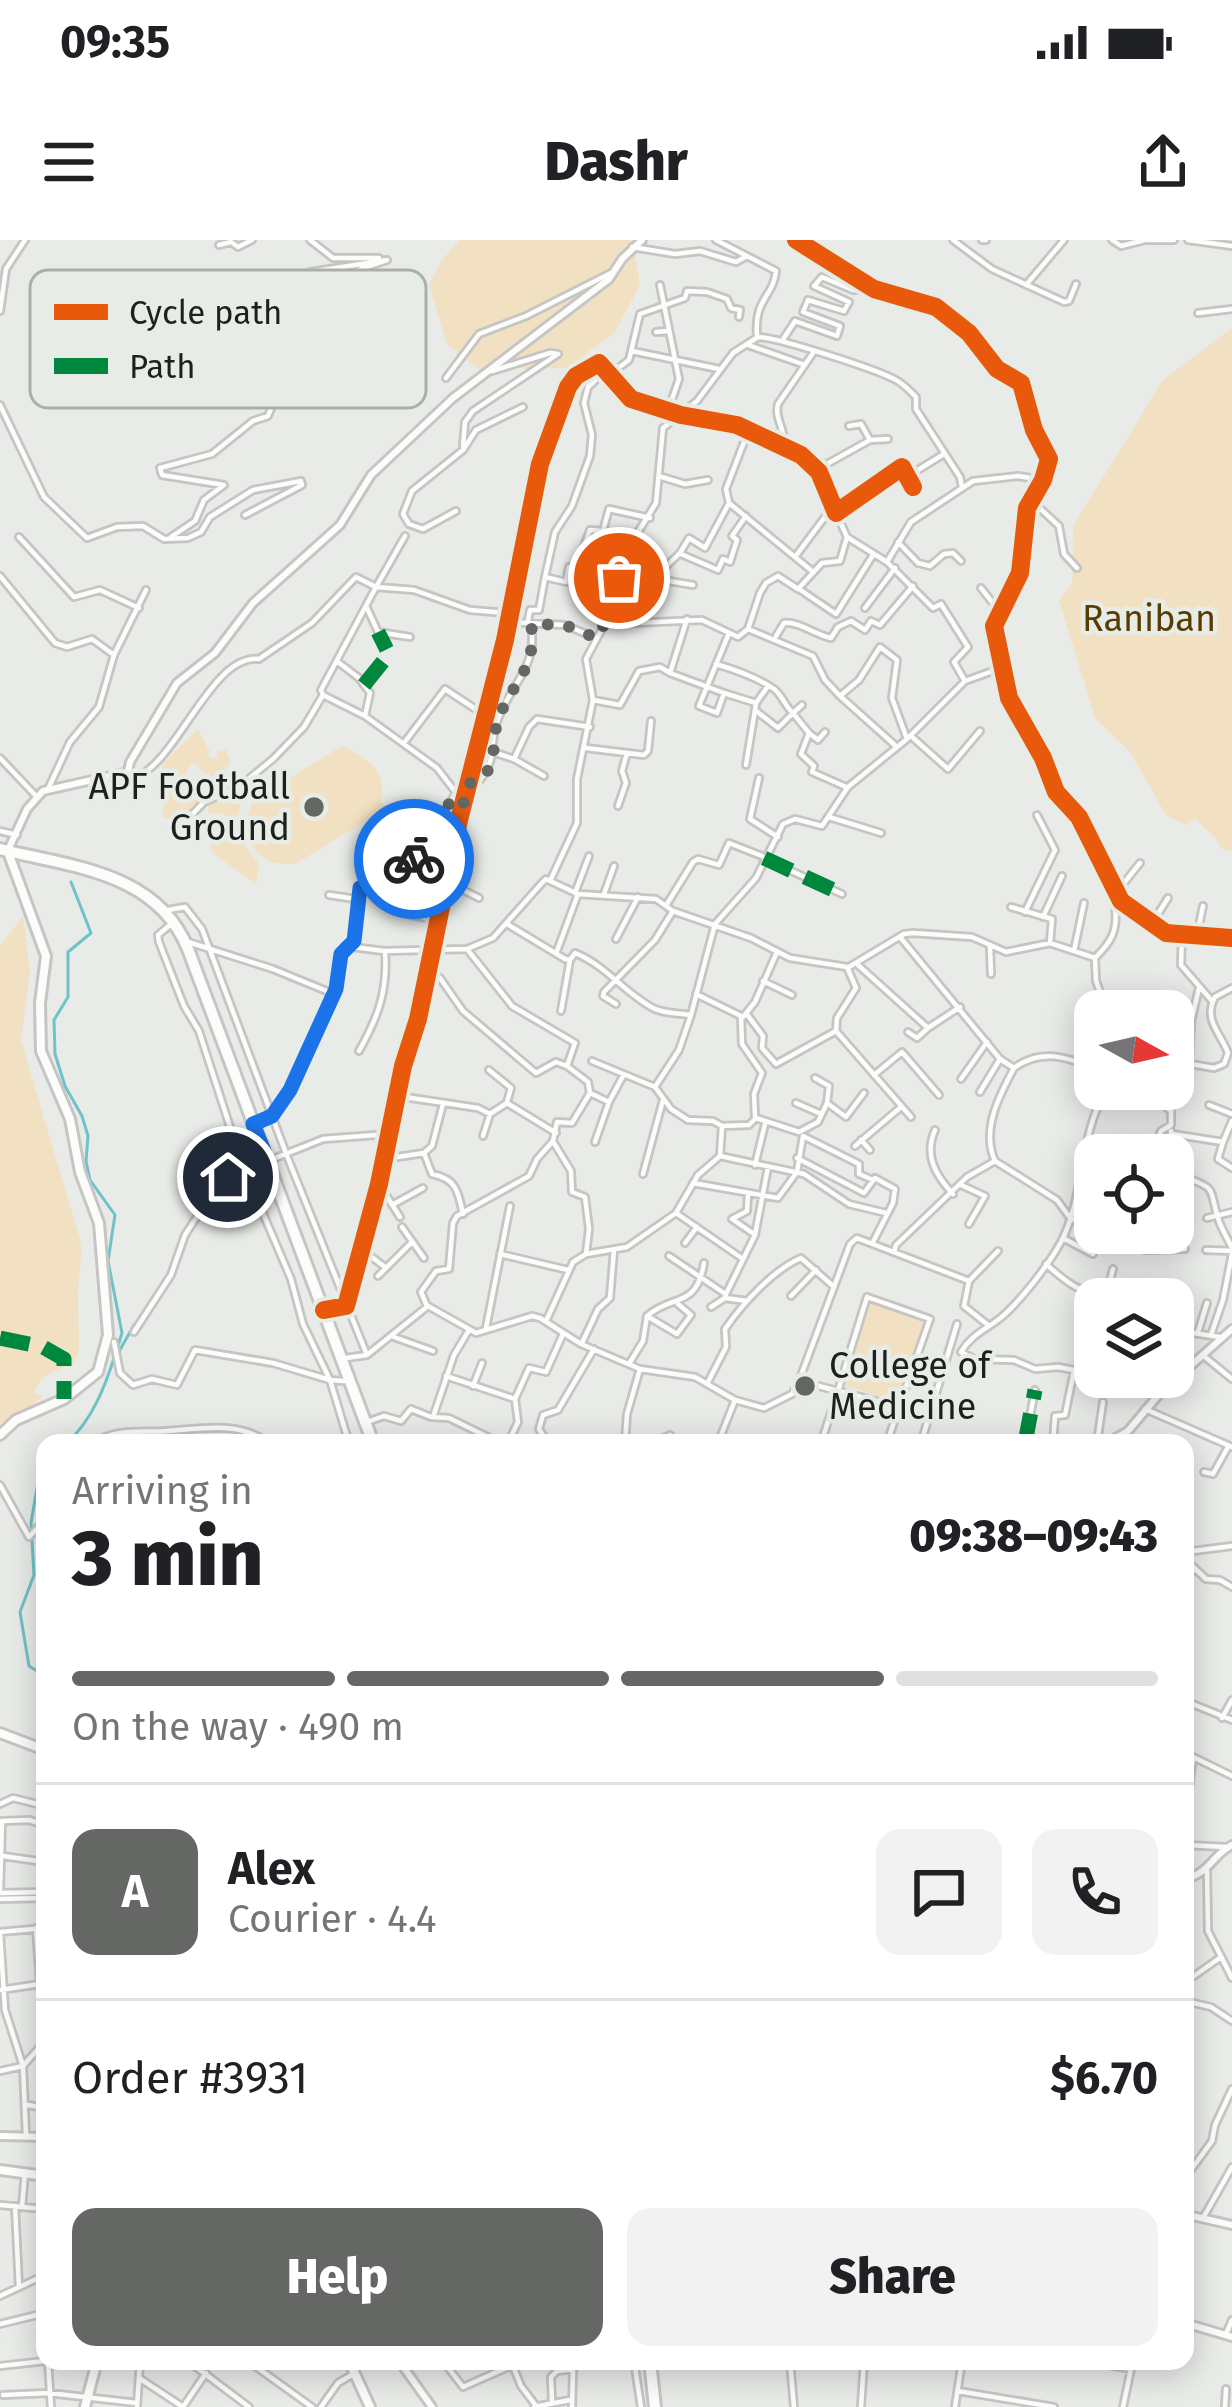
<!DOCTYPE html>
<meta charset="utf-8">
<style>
:root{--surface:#fff;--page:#f2f2f2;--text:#202124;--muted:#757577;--line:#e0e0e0;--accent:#656764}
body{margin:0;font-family:"Fira Sans",sans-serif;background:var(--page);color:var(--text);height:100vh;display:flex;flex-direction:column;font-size:45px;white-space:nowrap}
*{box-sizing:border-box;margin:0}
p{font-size:39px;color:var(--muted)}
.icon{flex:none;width:66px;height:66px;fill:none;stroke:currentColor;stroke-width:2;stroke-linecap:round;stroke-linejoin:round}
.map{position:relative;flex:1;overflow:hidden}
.drawer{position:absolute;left:36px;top:1194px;width:1158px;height:936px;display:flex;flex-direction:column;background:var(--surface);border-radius:24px;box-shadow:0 6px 30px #0003}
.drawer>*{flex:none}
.needle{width:78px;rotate:98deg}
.tools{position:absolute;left:1074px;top:750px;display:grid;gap:24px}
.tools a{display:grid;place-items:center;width:120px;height:120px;border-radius:24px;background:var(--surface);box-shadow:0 6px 30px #0003;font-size:60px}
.pin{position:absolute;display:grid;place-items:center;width:102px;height:102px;color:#fff;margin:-51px;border:6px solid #fff;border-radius:50%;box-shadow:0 3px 12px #0007}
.courier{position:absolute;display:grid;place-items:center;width:120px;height:120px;margin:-60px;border:9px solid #1a73e8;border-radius:50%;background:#fff;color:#222;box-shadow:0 3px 15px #0007}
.summary em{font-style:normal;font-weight:800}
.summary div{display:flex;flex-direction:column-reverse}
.summary{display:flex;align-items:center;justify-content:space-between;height:204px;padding:0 36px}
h1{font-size:78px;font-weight:800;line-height:90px}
.bar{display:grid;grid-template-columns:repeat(4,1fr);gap:18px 12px;align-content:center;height:144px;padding:0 36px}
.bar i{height:15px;border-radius:9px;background:var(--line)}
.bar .selected{background:var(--accent)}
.bar p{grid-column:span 4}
.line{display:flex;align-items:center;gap:30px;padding:0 36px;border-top:3px solid var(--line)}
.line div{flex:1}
.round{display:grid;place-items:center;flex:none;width:126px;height:126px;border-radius:24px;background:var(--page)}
.cta{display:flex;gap:24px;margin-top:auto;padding:24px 36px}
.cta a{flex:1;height:138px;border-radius:24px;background:var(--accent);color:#fff;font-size:48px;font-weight:800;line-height:138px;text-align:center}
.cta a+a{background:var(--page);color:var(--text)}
.status{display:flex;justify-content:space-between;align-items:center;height:84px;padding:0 60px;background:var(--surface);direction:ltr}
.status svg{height:33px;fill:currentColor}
header{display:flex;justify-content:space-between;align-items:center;height:156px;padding:0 36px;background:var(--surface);font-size:54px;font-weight:800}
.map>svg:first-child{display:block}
.green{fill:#f1e1c2}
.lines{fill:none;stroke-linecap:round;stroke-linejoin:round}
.stream{stroke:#6ec2c8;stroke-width:3}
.minor-casing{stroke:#c5c6c4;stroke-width:10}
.tertiary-casing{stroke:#c5c6c4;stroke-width:12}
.secondary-casing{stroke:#c5c6c4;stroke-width:14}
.trunk-casing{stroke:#c5c6c4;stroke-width:16}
.minor{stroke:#fcfcfb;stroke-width:4.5}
.tertiary{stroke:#fcfcfb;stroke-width:6}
.secondary{stroke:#fcfcfb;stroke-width:8}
.trunk{stroke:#fcfcfb;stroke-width:10}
.quiet{stroke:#00873e;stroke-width:15;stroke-dasharray:30 15;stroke-linecap:butt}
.cycleway-casing{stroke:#e7ece6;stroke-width:26}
.cycleway{stroke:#e8590c;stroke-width:18}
.done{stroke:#656764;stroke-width:12;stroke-dasharray:0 21.6}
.route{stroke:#1a73e8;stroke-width:15}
.poi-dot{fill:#656764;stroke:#e7ece6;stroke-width:4.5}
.labels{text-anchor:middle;stroke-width:9;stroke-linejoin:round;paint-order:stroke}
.park-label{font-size:36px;fill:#593c00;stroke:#e7ece6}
.poi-label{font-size:36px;fill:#1e201e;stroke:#e7ece6;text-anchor:end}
.key{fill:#e7ece6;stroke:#abafaa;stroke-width:3}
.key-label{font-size:33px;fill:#1e201e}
</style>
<div class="status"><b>09:35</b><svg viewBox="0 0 49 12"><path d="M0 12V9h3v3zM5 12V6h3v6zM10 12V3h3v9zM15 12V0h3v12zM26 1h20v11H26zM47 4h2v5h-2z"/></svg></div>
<header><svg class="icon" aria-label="menu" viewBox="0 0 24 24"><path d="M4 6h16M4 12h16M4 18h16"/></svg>Dashr<svg class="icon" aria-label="share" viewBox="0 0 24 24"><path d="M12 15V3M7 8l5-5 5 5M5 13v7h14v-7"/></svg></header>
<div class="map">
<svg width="1232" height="2167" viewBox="0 0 1232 2167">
<rect width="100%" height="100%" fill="#e8ebe7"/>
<path class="green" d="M460 0H632L640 45 615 92 567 128 478 129 447 104 429 45 441 21Z
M1232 88V611L1220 608 1216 598 1195 579 1186 585 1166 575 1130 512 1095 478 1059 360 1072 344 1073 286 1163 140Z
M198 489 210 512 207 515 213 519 218 517 216 512 226 510 231 523 215 542 193 523 185 533 203 550 210 543 212 546C199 562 184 587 162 577L167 538 160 535 163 523Z
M342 506C368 519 387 529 381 562L387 568 297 623C257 630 235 595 254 560Z
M246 545 250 550C228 577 238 601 259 623L256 644 212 613 210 597 226 599 229 593 224 573 208 574 209 561 228 557Z
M23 676 30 732 21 800 82 1006 78 1052 79 1112 72 1126C57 1127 38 1137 34 1153L43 1156 24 1173 0 1184V706Z
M871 1061 927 1081 897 1161 842 1145Z"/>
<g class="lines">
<path class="stream" d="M71 642 91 693 68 712V757L54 780 55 814 65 846 82 876 88 896 86 921 90 940 115 975 108 1021 122 1093 118 1106
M117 1115 134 1085
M67 1203C92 1180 105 1147 115 1115
M45 1229 39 1236 31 1283 34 1335 20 1372 29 1426 45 1436"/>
<g class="minor-casing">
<path id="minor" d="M310 0 333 18H379
M716 0 776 31C773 58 754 58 757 95
M804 0H812
M953 0 992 29 1064 62 1069 61 1076 44
M982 0H986
M1112 0 1121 6 1145 0
M1148 0H1174
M1188 0 1232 6
M219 5 231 2 238 7 252 0
M632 7 675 14 700 11 736 22 747 16
M660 45 679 139 668 171
M1026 45 1064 0
M0 71 6 29 25 0
M1198 73 1232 69
M656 92 668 91
M782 101 795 81 837 96 840 86 803 72 808 60 844 71 849 62 814 46 822 37 853 50 874 49
M748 105 805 125
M632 111 719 129
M179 118 191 129 212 109 265 89 291 41 310 32 387 20
M609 135 629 120 640 74 685 58 687 51 707 52 727 59 731 68 740 70 739 77
M446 138 479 94 526 76 611 33
M0 165 44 257 87 298 117 287 143 286 164 299 188 298 201 292 210 277 253 250 301 241 302 245 245 275
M849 186 861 184 870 200
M749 189 726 249 729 263 812 331
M463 206 465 182 473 171 558 114 550 113 492 131
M783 207C787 190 774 180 778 164L813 113
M818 229 870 200 888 199
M908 236 944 214
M662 237 685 244 708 240
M1032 261 1059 286 1064 314 1077 328
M456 271 423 289 409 284 403 274 412 251 463 210 476 190 523 167
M837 275 847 297
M405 296 376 347 414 350 470 370 507 373
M19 297 74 357 100 350 139 368
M171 297 195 281 204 260 224 245 162 235 160 228 212 214 253 181 268 176 291 119 320 68 318 56 363 28 387 20
M898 302 918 323 930 326 944 314 953 313 961 321
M681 314 718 330 723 319 730 322 737 300 732 296 746 276
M795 317 831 269
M887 322 933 368 941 364 968 407 954 422 965 441
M623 323 669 341 693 345
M0 336 55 403 67 407 92 399 114 415
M656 336 680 313 689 298 705 308 728 265
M545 337 555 292 572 266 590 216 592 195 584 163 588 147 603 133
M981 348 999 371
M799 349 836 374 873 315
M367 368 378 392 410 397
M865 368 895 328
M608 378 627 310 656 263 663 188 697 161 733 113 758 97C777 97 875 129 894 139 903 143 909 150 916 157V169L960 237 962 247
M528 380 530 370H539L545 337 566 342 569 327 576 328 590 290 603 291 609 269 650 278
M507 382 565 385 596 398
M748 389 760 353 766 343 778 336 798 349 822 323 840 321 847 297 887 322 911 282 973 241 1018 236 1043 240
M729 393 699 466 717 473 724 453 756 463 768 446
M776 396 784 383C799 381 815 395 831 398L838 387 851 381 865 390 871 381 880 385 913 346
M338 422 359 438 370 453 365 476 437 528 464 563
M716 424C736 430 757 437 774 449 783 456 784 465 793 473L802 465
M670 433 724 453
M840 456 859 440 880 407 897 420 892 458 907 499
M593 460 620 465 639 431 660 427 670 433 687 379
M756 463 755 470 778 488 793 473 809 493 801 514 814 526 812 532 846 547
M809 493 818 500 825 492
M911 496 948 529 980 491
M404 503 445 449 483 474
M586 508 644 515 648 511 651 481
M496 513 514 519 529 487 537 479 590 487
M0 518 37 557
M514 519 544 536
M746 525 755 470
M128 532 135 538C179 520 211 414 259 419L312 383 356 337 376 347 321 450 323 455 365 476
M759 538 750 579 778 597
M471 542 480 540C499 515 488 504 498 479 512 442 538 428 531 384
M49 547 70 502 99 467 114 415 146 350
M618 566 626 543 622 531 627 513
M829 577 881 593
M182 585 204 562 239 547 273 519 304 487 323 455
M0 591 17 595
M415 619 432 640
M765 619 842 654
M550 641 578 654 656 659 673 671 751 698 790 718 847 727 856 748 837 778 836 791
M447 642 479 658
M417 644 411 675 439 680
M575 653 589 616
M1116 653 1140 623
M604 654 614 626
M329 655 356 659
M667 664 693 622 698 619 719 625 729 603 762 616
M1011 667 1052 679 1050 703
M168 670 185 667 202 689 287 916 367 1115
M1025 672 1055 610 1037 575
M1043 677 1062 636
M507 684 565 719 570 720 575 713C605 725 625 753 653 768 664 774 679 773 691 775L679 810 655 847
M170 685 158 695 159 702 184 766 199 791 242 924 291 1039 303 1084 330 1140 349 1203
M1151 685 1168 658
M1182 695 1181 725 1212 761
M1197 695 1203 666
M900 697 1000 819 1014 828C1041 808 1066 817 1095 828
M616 699 638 657
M185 701 273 729 334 754 290 849 272 876 256 883
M352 704 360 648C412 631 427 601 454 556
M990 707 991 734
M467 709 512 766 575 803 567 826 588 842 590 853 609 862 623 836
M557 711 578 654
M1074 711 1084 663
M1095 718 1096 741 1107 771
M858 725 928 788 960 767
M849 727 904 694 913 693 972 697 1006 712 1050 703 1095 718C1111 702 1118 691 1115 668L1121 661
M428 729 440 738 463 771 536 833 556 822 567 826
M763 741 792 755
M334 754 345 706 384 711 467 709 493 698 541 644 546 639 550 641 577 583V539L593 460 586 419 608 378 633 383 702 380 738 397 748 389 813 416 825 440 840 456 897 507
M696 754 743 777 755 762 777 712
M616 764 603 756 604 752 655 700 673 671
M561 771 570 720
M746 773 763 796 762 808 776 824 836 791
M691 775 715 684 756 638 783 584 795 579 822 586 848 547 907 499 965 441 1001 428
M741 777 742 804 762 833 754 854 755 876
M1173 777 1191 782 1189 823
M1191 782 1199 748
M836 791 911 877
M908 792 917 798 928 788
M359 811C378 777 388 751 385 711
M592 821 655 847 671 869 688 880 713 881 722 886
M1173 821 1214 828 1224 824 1228 813C1220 792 1203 780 1215 757L1232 748
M1014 828C999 856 981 890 995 921L1057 960 1071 979 1095 984
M489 830 511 848 507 862
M874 835 902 812 939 855
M815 838 829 846 827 863
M961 839 987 802
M1144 849 1171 871V885L1161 891 1151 915
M980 852 1000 819
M398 856 478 868 490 874 507 863 556 893
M796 863 821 874
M1209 865 1232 874
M935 890C924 915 935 935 953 954
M1171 891 1173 915
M1172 894 1223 902 1232 881
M483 896 490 874
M803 896 859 924V934L873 940
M861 900 870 910
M595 902 609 862
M1223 902 1218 919 1232 928
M554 903 571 931 572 952 585 957 589 989 586 1014
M855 906 901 867
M424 913 432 906 443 864
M720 916 804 934 849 964 886 973
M1173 916 1178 934C1220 951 1207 944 1219 981 1222 990 1228 999 1232 1008
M797 918 864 953 875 938 895 949 893 963 873 1002
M384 919 424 913 432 934C456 939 458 950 463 974
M268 921 323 899 389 894
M755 925 765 884
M643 934 663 860
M1080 936 1095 941
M693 943 778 958 797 932 803 896
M379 944 400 977
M961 945 985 956 969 984
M748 954 747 971 732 979 754 994
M392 965 423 948
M676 973 743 1019
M1207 978 1232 972
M402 987 424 1018
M1141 993 1145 1010 1185 1009
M1063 998 1093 1014
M685 1003 697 987
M361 1009 385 1027
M1206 1010 1232 1011
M894 1012 896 1005 967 937 995 921
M500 1014 568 1030
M669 1016 724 1053
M1046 1024C1064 1040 1082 1057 1107 1052L1113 1029
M378 1036 412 1002
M969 1041 998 1011
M791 1056 816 1030
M747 1061 725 1058 726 1054 755 995 768 927
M427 1066 421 1052 436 1031 449 1029 453 983 457 976 529 936 537 919 553 901 557 882 572 883 590 853
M711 1067 725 1058
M326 1069 346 1066 379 944 403 826 418 779 459 580 505 400 540 224 568 147 576 136 599 123 631 159 681 175 737 185 801 215 819 232 836 273 902 227 913 247
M647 1076 677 1094 691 1075 678 1064
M547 1079 573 1022 586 1014 627 1007 676 973 698 935 720 916 722 886 749 885 756 878 799 892 818 882 827 863 846 877 864 853
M486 1088 510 966
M1173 1090 1220 1097
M134 1092 171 1035 185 995 215 949 249 917 264 911
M1198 1092 1207 1063
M1211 1095 1223 1060 1232 1014
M394 1097 433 1111
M114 1102 120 1133 133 1145 152 1139 177 1145 195 1110 273 1123 330 1140 344 1141
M582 1103 598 1069 610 1058 614 1010
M1205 1117 1232 1139
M346 1118 367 1115 428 1066 476 1093 532 1076 540 1078 581 1104 640 1129 695 1137 735 1160 764 1168 792 1154 799 1141 850 1004 857 998 969 1041 964 1066 988 1085
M629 1124 643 1101 647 1076C673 1053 696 1070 704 1023
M1095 1129 1089 1133 1058 1127 1035 1129 1014 1120 974 1119 961 1112C970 1097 981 1092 995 1082 1016 1068 1049 1024 1061 1002 1086 954 1078 895 1107 849
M446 1136 515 1159 529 1128 546 1132 563 1094
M803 1142 838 1151 867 1057 930 1079 899 1167
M707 1144 726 1107 725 1089C743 1063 773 1030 801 1018L833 1046
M473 1146 482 1123
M1145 1169 1232 1207
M433 1177 454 1115 469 1090
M367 1182 384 1176 401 1181 411 1169 431 1177 449 1178 500 1203
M655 1202 670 1195 673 1203
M94 1203C114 1188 143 1193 167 1191 201 1189 239 1180 268 1203
M508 1203 518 1182 515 1159
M548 1203 539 1189 543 1175 558 1170 594 1109
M625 1203 627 1174 640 1129
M718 1203 735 1160
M821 1203 838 1151 899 1167 887 1203
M921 1203 957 1084
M1025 1203 1035 1150
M1053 1203 1055 1176 1065 1175 1074 1131
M1097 1203 1103 1162
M1204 1232 1213 1234 1228 1207
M0 1245 29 1297 45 1280
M1185 1266 1188 1267
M1185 1312 1232 1306
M1185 1314 1188 1322 1206 1339 1220 1340 1232 1347
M1185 1340 1195 1328
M1185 1461 1232 1480
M1222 1478 1232 1460
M1185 1513 1232 1536
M1189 1550 1193 1517
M0 1564 13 1558 45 1566
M3 1581 29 1580 45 1585
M1185 1605 1226 1607
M3 1616 45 1622
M1207 1631 1208 1691 1232 1738
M0 1650 2 1581
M0 1653 45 1652
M0 1659 45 1658
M0 1692 45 1688
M0 1693 5 1770 23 1826 26 1895
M1194 1736 1221 1717
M40 1744 45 1786
M0 1750 40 1744 36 1688
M1185 1761 1211 1767 1232 1781
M0 1831 23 1826 45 1801
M28 1865 45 1868
M0 1965 45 1969
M15 1966 19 2047
M22 1967 25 1933
M1185 1975 1188 1934 1212 1901 1215 1885 1232 1849
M1203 1978 1232 1927
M0 2056 45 2035
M0 2084 45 2073
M1226 2094 1232 2080
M48 2121 51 2167
M188 2121 249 2167
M248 2121 312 2167
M443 2121 463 2147 513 2125
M511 2121 521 2146 537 2167
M634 2121 641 2167
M790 2121 794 2167
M1086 2121 1131 2129 1123 2167
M0 2126 45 2121
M139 2138 183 2167 206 2133
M958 2151 1054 2167
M3 2155 49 2153 137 2163
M552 2162 551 2137 557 2131 573 2129V2122
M137 2167 140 2121
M321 2167 338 2143 355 2133
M534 2167 570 2160
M572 2167 573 2131
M861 2167 864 2121
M955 2167 962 2121
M1225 2167 1226 2149"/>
</g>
<g class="tertiary-casing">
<path id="tertiary" d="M796 0 874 49 936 67 969 93 997 129 1021 143 1034 190 1049 219 1043 240 1027 268 1020 333 994 386 1009 458 1043 518 1056 552 1079 577 1121 661 1166 693 1232 698
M8 610 27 569 43 551 128 532 130 522 177 443 215 413 253 363 340 285 371 235 453 158 609 39 622 19 642 0
M1107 1203 1128 1191 1161 1152 1232 1089
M1185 1640C1214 1629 1212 1615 1232 1605
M0 1896 45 1897
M1185 1997 1188 1975 1232 1985
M1185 2083 1232 2097
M399 2121 432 2167"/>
</g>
<g class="secondary-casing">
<path id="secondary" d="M0 1195 16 1180 64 1159 98 1132 108 1095 99 983 80 932 70 879 41 811 40 763 46 716 8 612
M0 1493 45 1510
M0 1930 45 1936
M349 2121 370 2167
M85 2167 97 2121"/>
</g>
<g class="trunk-casing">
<path id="trunk" d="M0 609C72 627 157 632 188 709L373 1203
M650 2121 655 2167"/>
</g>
<use href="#minor" class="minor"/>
<use href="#tertiary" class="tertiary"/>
<use href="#secondary" class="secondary"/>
<use href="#trunk" class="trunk"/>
<path class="quiet" d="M364 445 389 414 378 392
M764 618 842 654
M0 1098 43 1107 64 1119V1159
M1025 1203 1035 1150"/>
<g class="cycleway-casing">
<path id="cycleway" d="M796 0 874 49 936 67 969 93 997 129 1021 143 1034 190 1049 219 1043 240 1027 268 1020 333 994 386 1009 458 1043 518 1056 552 1079 577 1121 661 1166 693 1232 698
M324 1070 346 1066 379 944 403 826 418 779 459 580 505 400 540 224 568 147 576 136 599 123 631 159 681 175 737 185 801 215 819 232 836 273 902 227 913 247"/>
</g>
<use href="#cycleway" class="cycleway"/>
</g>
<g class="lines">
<path class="done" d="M414 619 454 556 464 563 470 543C501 534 490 503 498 480 511 443 538 429 531 384L565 385 596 398 608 378 619 338"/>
<path class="route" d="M228 937 249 917 264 911 253 884 272 876 290 850 336 749 341 714 354 701 360 648 385 640 414 619"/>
</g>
<g class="poi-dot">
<circle cx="314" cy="567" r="12"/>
<circle cx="805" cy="1146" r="12"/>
</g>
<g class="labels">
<g class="park-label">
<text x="1149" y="391">Raniban</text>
</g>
<g class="poi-label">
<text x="290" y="559">APF Football<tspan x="290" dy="41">Ground</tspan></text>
<text x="829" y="1138" text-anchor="start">College of<tspan x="829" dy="41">Medicine</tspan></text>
</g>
</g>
<rect x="30" y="30" width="396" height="138" rx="18" class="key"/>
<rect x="54" y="64" width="54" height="16" fill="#e8590c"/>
<rect x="54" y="118" width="54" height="16" fill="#00873e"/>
<g class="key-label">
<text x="129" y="84">Cycle path</text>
<text x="129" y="138">Path</text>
</g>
</svg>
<div class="tools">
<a><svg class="needle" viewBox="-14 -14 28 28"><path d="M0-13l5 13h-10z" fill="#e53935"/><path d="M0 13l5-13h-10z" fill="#757577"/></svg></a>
<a><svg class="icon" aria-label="locate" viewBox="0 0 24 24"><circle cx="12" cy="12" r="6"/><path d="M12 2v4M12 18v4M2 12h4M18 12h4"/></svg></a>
<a><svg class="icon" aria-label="layers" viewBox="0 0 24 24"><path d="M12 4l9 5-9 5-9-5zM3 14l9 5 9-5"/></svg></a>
</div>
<div class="pin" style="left:619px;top:338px;background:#ea580c"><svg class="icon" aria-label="bag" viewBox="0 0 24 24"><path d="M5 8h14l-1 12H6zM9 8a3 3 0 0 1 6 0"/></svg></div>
<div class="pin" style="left:228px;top:937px;background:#1f2937"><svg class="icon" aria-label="home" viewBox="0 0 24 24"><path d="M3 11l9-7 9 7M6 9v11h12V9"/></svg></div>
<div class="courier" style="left:414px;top:619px"><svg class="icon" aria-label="bike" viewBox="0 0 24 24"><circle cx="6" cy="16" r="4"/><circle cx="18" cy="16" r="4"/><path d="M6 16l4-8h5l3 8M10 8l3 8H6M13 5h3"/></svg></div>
<section class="drawer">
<div class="summary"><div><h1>3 min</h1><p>Arriving in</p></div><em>09:38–09:43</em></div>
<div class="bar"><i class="selected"></i><i class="selected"></i><i class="selected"></i><i></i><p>On the way · 490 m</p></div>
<div class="line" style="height:216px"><b class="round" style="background:var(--accent);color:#fff">A</b><div><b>Alex</b><p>Courier · 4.4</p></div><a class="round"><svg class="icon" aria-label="chat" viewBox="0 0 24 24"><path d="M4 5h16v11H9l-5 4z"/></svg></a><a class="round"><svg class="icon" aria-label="phone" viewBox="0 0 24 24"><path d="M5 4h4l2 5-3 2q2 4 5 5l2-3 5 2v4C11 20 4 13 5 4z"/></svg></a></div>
<div class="line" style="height:156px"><div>Order #3931</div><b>$6.70</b></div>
<div class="cta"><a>Help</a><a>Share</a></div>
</section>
</div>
